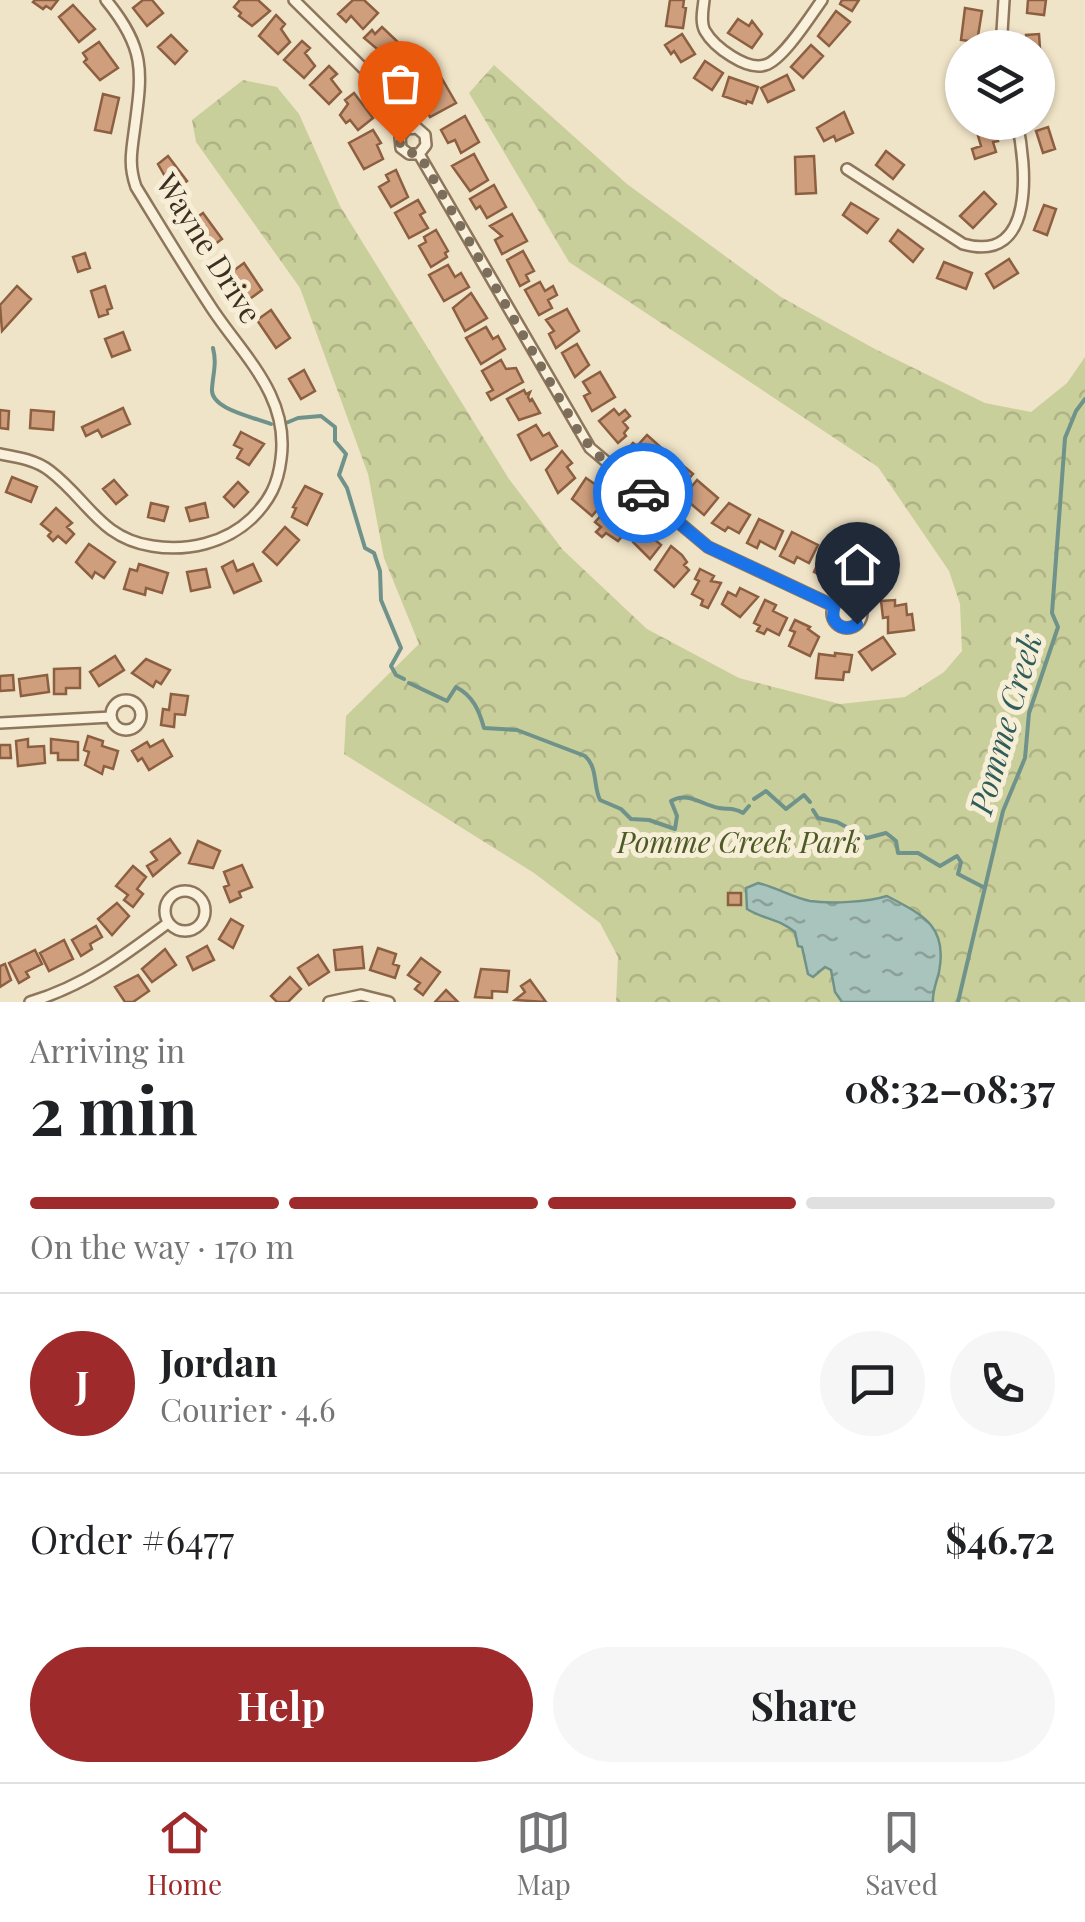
<!DOCTYPE html>
<meta charset="utf-8">
<style>
:root{--surface:#fff;--page:#f6f6f6;--text:#202124;--muted:#757577;--line:#e0e0e0;--accent:#9e2a2b}
body{margin:0;font-family:"Playfair Display",serif;background:var(--page);color:var(--text);height:100vh;display:flex;flex-direction:column;font-size:38px;white-space:nowrap}
*{box-sizing:border-box;margin:0}
p{font-size:32px;color:var(--muted)}
.icon{flex:none;width:55px;height:55px;fill:none;stroke:currentColor;stroke-width:2;stroke-linecap:round;stroke-linejoin:round}
.map{position:relative;height:1002px;overflow:hidden}
.side{display:flex;flex-direction:column;background:var(--surface);flex:1}
.side>*{flex:none}
.controls{position:absolute;left:945px;top:30px;display:grid;gap:20px}
.controls a{display:grid;place-items:center;width:110px;height:110px;border-radius:50%;background:var(--surface);box-shadow:0 2px 8px #0004;font-size:50px}
.pin{position:absolute;display:grid;place-items:center;width:85px;height:85px;color:#fff;margin:-102px -42px;border-radius:50% 50% 50% 0;rotate:-45deg;box-shadow:0 0 10px #0007}
.pin .icon{rotate:45deg}
.courier{position:absolute;display:grid;place-items:center;width:100px;height:100px;margin:-50px;border:8px solid #1a73e8;border-radius:50%;background:#fff;color:#222;box-shadow:0 2px 12px #0007}
.overview em{font-style:normal;font-weight:700}
.overview div{display:flex;flex-direction:column-reverse}
.overview{display:flex;align-items:center;justify-content:space-between;height:170px;padding:0 30px}
h1{font-size:65px;font-weight:700;line-height:75px}
.bar{display:grid;grid-template-columns:repeat(4,1fr);gap:15px 10px;align-content:center;height:120px;padding:0 30px}
.bar i{height:12px;border-radius:8px;background:var(--line)}
.bar .current{background:var(--accent)}
.bar p{grid-column:span 4}
.line{display:flex;align-items:center;gap:25px;padding:0 30px;border-top:2px solid var(--line)}
.line div{flex:1}
.round{display:grid;place-items:center;flex:none;width:105px;height:105px;border-radius:52px;background:var(--page)}
.primary-button{display:flex;gap:20px;margin-top:auto;padding:20px 30px}
.primary-button a{flex:1;height:115px;border-radius:60px;background:var(--accent);color:#fff;font-size:40px;font-weight:700;line-height:115px;text-align:center}
.primary-button a+a{background:var(--page);color:var(--text)}
.menu{display:flex;justify-content:space-around;align-items:center;height:140px;border-top:2px solid var(--line);background:var(--surface);font-size:28px;color:var(--muted)}
.menu a{display:grid;justify-items:center;gap:5px}
.menu .current{color:var(--accent)}
.map>svg:first-child{display:block}
.forest{fill:url(#forest-crowns)}
.water{fill:url(#water-ripples);stroke:#6f938a;stroke-width:2.5}
.lines{fill:none;stroke-linecap:round;stroke-linejoin:round}
.stream{stroke:#6f938a;stroke-width:4}
.building{fill:#cf9f7d;stroke:#8d5f41;stroke-width:2.5}
.street-casing{stroke:#8d765c;stroke-width:14}
.street{stroke:#faf1dc;stroke-width:9}
.done{stroke:#7c6e5b;stroke-width:10;stroke-dasharray:0 18}
.route{stroke:#1a73e8;stroke-width:12}
.labels{text-anchor:middle;stroke-width:10;stroke-linejoin:round;paint-order:stroke}
.street-label{font-size:30px;fill:#3d2e20;stroke:#f7eed8}
.park-label{font-size:30px;font-style:italic;fill:#4d5a26;stroke:#f7eed8}
.water-label{font-size:32px;font-style:italic;fill:#2f5d5a;stroke:#f7eed8}
</style>
<div class="map">
<svg width="1085" height="1002" viewBox="0 0 1085 1002">
<defs>
<pattern id="forest-crowns" width="20" height="18" patternUnits="userSpaceOnUse" patternTransform="scale(2.5)"><rect width="20" height="18" fill="#c9cf9b"/><path d="M2 6a3 3 0 1 1 6 0M12 15a3 3 0 1 1 6 0" fill="none" stroke="#aeb285"/></pattern>
<pattern id="water-ripples" width="26" height="14" patternUnits="userSpaceOnUse" patternTransform="scale(2.5)"><rect width="26" height="14" fill="#a9c4bc"/><path d="M2 4q2-2 4 0t4 0M15 11q2-2 4 0t4 0" fill="none" stroke="#8ba098"/></pattern>
</defs>
<rect width="100%" height="100%" fill="#f0e4c8"/>
<path class="forest" d="M494 65 627 184 781 297 875 349 985 403 1031 412 1067 383 1085 357V1002H616L618 957 600 923 534 873 344 754 346 716 419 644 384 558 368 474 300 288 196 142 192 120 243 80 277 87 299 114 340 206 509 479 563 550 647 629 739 678 840 704 905 697 944 672 962 651 960 604 949 571 878 467 569 262 469 93Z"/>
<path class="water" d="M758 883C776 887 793 898 810 901 831 904 868 902 887 896 923 915 948 926 939 972 937 981 932 992 933 1002H842L835 992 831 970 825 967 813 977 808 974 802 947 798 946 795 932C778 918 765 920 747 909L746 888Z"/>
<g class="lines">
<path class="stream" d="M213 348C217 364 213 373 212 389 210 409 253 417 271 424
M286 423 298 418 321 416 335 427V441L346 454 339 475 347 488 365 548 374 553 380 571 381 600 401 648 391 666 396 675 404 679
M409 683 447 701 456 687C473 696 479 710 484 728L517 730 585 756C598 768 593 785 600 800L621 809 631 819 649 820 675 829 677 816 671 801C688 791 702 805 719 808 729 810 732 807 743 813L749 806
M754 799 766 791 786 809 804 795 810 802
M813 810 818 818 837 822 867 838 886 833 890 836 896 841 898 853H918L940 866 957 856 961 862 958 874 985 888
M958 1002 1003 811 1025 758 1029 713 1058 627 1052 613 1065 438 1076 411 1085 399"/>
</g>
<path class="building" d="M35 0H58L51 9 46 6 43 9 33 2Z
M143 0H152L163 13 147 26 133 8Z
M240 0H258L270 11 252 26 239 16 241 13 234 7Z
M353 0H364L378 13 363 29 351 16 346 22 338 14Z
M670 0H684L683 7 686 8 683 28 666 26Z
M842 0H859L852 11 840 4Z
M1028 0H1046L1044 15 1027 13Z
M73 5 95 29 79 42 59 17Z
M965 8 982 11 977 42 961 40Z
M836 11 850 22 829 46 818 36Z
M276 15 285 24 281 29 290 42 278 54 259 36Z
M738 19 749 26 752 21 762 34 752 48 728 33Z
M382 27 400 44 388 58 364 38 372 30 375 34Z
M682 34 695 54 681 62 674 51 671 54 665 45Z
M1039 34 1042 79H1038V48H1027L1026 35Z
M171 35 187 51 175 64 158 47Z
M302 41 310 48 305 53 315 66 304 78 284 60Z
M99 42 118 68 100 80 84 62 87 59 83 53Z
M811 45 823 56 803 78 791 67Z
M409 51 427 73 409 85 391 65Z
M705 61 723 73 712 90 694 78Z
M329 66 337 74 331 79 341 92 329 104 310 85Z
M787 75 794 90 768 102 761 88Z
M441 77 456 103 430 117 423 104 430 99 423 87Z
M729 77 758 87 752 103 747 101 746 104 723 96Z
M354 93 373 118 358 130 350 120 346 123 340 115 348 104 345 100Z
M103 94 119 98 111 133 95 130Z
M844 112 853 133 836 141 834 136 824 141 817 128Z
M465 116 479 142 461 153 455 140 448 143 441 130Z
M974 122H992L998 141 993 142 996 152 975 159 972 149 981 146Z
M1048 127 1055 149 1043 153 1036 131Z
M373 130 381 143 377 145 383 159 364 169 349 143Z
M886 151 904 165 893 179 876 165Z
M474 154 488 180 470 191 452 166Z
M168 156 187 181 169 195 161 185 167 180 158 164Z
M814 156 816 193 796 194 795 157Z
M396 170 408 197 391 207 379 187 389 181 386 175Z
M494 185 506 207 487 218 480 206 476 209 470 199Z
M984 192 996 204 973 228 960 216Z
M418 200 425 212 420 215 428 228 409 238 395 213Z
M851 203 878 219 867 233 843 215Z
M1044 205 1056 209 1047 235 1034 230Z
M203 213 222 239 211 247 206 240 203 242 192 221Z
M512 214 527 241 502 254 495 240 502 236 490 226Z
M436 230 448 251 445 253 447 257 431 267 419 246 426 242 424 237Z
M898 230 923 249 913 262 890 241Z
M523 251 534 271 526 275 529 281 520 286 507 260Z
M85 253 90 268 78 272 73 257Z
M1009 259 1018 273 994 288 986 274Z
M944 262 972 273 966 289 937 278Z
M244 263 262 290 247 301 229 274Z
M448 265 455 277 461 273 469 287 444 301 429 275Z
M540 282 545 291 553 286 557 295 548 300 552 308 539 315 525 290Z
M17 286 31 299 2 331 0 305Z
M105 286 112 308 107 310 108 314 99 317 91 291Z
M471 293 487 318 465 331 453 308Z
M567 309 579 331 556 348 549 334 554 331 546 320Z
M271 310 290 338 276 348 257 320Z
M486 327 493 339 498 336 505 349 481 364 466 338Z
M123 332 130 350 112 357 105 339Z
M577 344 589 365 575 377 562 353Z
M501 360 506 369 516 368 523 382 491 400 487 393 493 390 482 371Z
M304 370 315 391 301 399 289 379Z
M600 372 615 397 592 411 584 396 590 393 583 382Z
M524 390 526 394 530 392 528 397 530 401 532 399 540 413 519 420 507 399Z
M123 408 130 424 102 437 98 430 86 436 82 427Z
M614 409 619 415 625 410 630 416 623 422 628 428 624 433 626 436 618 443 599 421Z
M0 410 9 411 8 429 0 428Z
M31 410 54 412 53 430 30 428Z
M536 425 543 436 549 433 557 446 531 460 518 435Z
M241 432 264 444 249 465 237 458 242 449 234 445Z
M647 435 665 451 652 465 642 459 639 461 627 450 633 443 637 446Z
M562 451 572 463 567 467 575 478 558 493 546 470Z
M674 458 693 474 680 489 668 482 666 485 654 474 661 466 665 469Z
M12 477 37 487 31 502 6 492Z
M586 478 599 487 595 492 605 501 592 516 572 499Z
M114 480 127 495 116 504 103 489Z
M697 480 718 498 704 515 683 497Z
M238 482 248 492 234 507 224 497Z
M305 486 322 494 307 525 292 517 296 508 293 507Z
M614 501 627 511 621 517 630 527 618 541 606 533 602 537 596 532 601 527 595 522Z
M151 503 168 507 164 521 148 517Z
M205 503 208 517 190 521 186 508Z
M729 503 750 515 739 533 728 527 725 531 712 523Z
M56 508 72 523 67 527 74 534 66 543 58 536 53 541 48 536 51 532 41 524Z
M759 519 783 531 775 549 760 541 757 548 747 543Z
M643 524 651 531 648 534 661 545 650 559 633 542Z
M285 527 299 540 277 565 263 552Z
M792 532 818 545 809 563 797 557 794 563 780 556Z
M89 544 115 562 104 578 95 572 92 578 76 562Z
M671 546 682 555 687 562 684 565 689 570 674 587 655 570Z
M826 546 852 558 844 576 831 572 828 579 814 572Z
M878 557 897 572 884 587 874 581 871 584 859 574 865 566 868 569Z
M233 561 237 571 253 564 261 581 234 593 222 567Z
M139 564 168 573 162 593 146 588 145 595 124 589 130 569 137 571Z
M206 569 210 587 191 591 187 572Z
M700 569 714 576 711 581 721 583 708 608 701 605 703 600 692 594 699 581 695 579Z
M740 588 758 597 740 617 722 604 728 592 736 596Z
M765 600 776 605 773 611 787 618 779 635 767 629 764 634 757 631 760 626 754 623Z
M895 600V606L906 604 907 615 912 614 914 630 888 633V617L883 618 881 601Z
M795 620 810 627 808 629 819 637 810 656 789 646 795 632 790 630Z
M883 637 895 654 872 670 859 652Z
M835 653 852 655 849 672H844L843 680 816 678 819 654 835 656Z
M115 656 124 670 99 686 90 672Z
M146 659 170 670 161 684 156 681 153 687 132 673Z
M80 668V688H66V694H54V669Z
M13 675 14 690 0 691V676Z
M47 675 49 692 21 696 19 679Z
M171 694 188 696 185 715 175 714 174 727 161 725 163 709 169 710Z
M88 736 103 741 102 746 118 751 113 769 104 766 102 774 85 765 89 752 84 750Z
M28 739V747L44 746 45 763 18 766 16 741Z
M51 739 78 742V760H58V753H51Z
M163 740 172 756 149 770 142 758 138 761 132 751 147 742 150 747Z
M0 745H10L11 758H0Z
M170 839 180 853 153 876 147 866 157 860 151 852Z
M198 841 220 851 213 868 189 863Z
M242 865 252 887 239 892 241 897 230 902 224 887 229 885 224 872Z
M133 866 146 877 137 889 143 894 133 907 124 900 128 895 116 886Z
M728 893H741V905H728Z
M117 903 129 916 112 935 98 919Z
M231 919 243 926 233 948 219 939Z
M96 926 102 937 90 944 92 949 81 956 72 940Z
M64 940 73 959 49 971 40 953Z
M207 946 214 960 193 970 187 957Z
M362 947 364 968 336 970 334 950Z
M378 948 396 954 393 964 399 966 395 978 370 970Z
M165 949 176 965 152 982 142 969Z
M35 950 42 964 26 972 29 977 19 983 9 963Z
M318 955 329 972 309 985 298 968Z
M421 958 440 972 423 995 415 989 420 983 408 975Z
M5 964 11 980 0 987V966Z
M481 969 509 971 507 992 492 991V998L475 997Z
M138 975 149 991 133 1002H125L115 987Z
M290 977 301 989 288 1002H277L271 996Z
M530 980 546 1002 515 1000 525 992 521 986Z
M446 990 458 1002H435Z"/>
<g class="lines">
<g class="street-casing">
<path id="street" d="M294 0 375 80 406 129
M704 0C703 10 700 22 705 31 714 47 747 71 765 65 783 60 811 15 822 0
M1001 48 1004 0
M406 129 417 128 425 135 426 145 419 154
M406 129 400 137 401 148 409 154H419
M419 154 590 448 708 547 834 606
M847 169 963 244C1037 265 1026 164 1017 122
M0 454C17 457 36 460 50 471 88 500 100 538 152 546 187 552 226 543 252 518 270 500 278 484 281 459 290 394 240 353 209 304 184 266 160 226 136 187 129 167 131 154 134 133 142 73 147 50 106 0
M832 613a15 15 0 1 1 30 0a15 15 0 1 1-30 0Z
M111 715a15 15 0 1 1 30 0a15 15 0 1 1-30 0Z
M0 723 111 717
M165 911a20 20 0 1 1 40 0a20 20 0 1 1-40 0Z
M30 1002C84 986 124 956 168 923
M329 1002 361 995 389 1002"/>
</g>
<use href="#street" class="street"/>
</g>
<g class="lines">
<path class="done" d="M400 143 404 152 419 154 581 436 599 456 643 493"/>
<path class="route" d="M643 493 708 547 834 606 833 618C838 628 848 631 857 624"/>
</g>
<g class="labels">
<g class="street-label">
<text transform="translate(208 249) rotate(58)" y="10">Wayne Drive</text>
</g>
<g class="park-label">
<text x="739" y="853">Pomme Creek Park</text>
</g>
<g class="water-label">
<text transform="translate(1006 724) rotate(-74)" y="11">Pomme Creek</text>
</g>
</g>
</svg>
<div class="controls">
<a><svg class="icon" aria-label="layers" viewBox="0 0 24 24"><path d="M12 4l9 5-9 5-9-5zM3 14l9 5 9-5"/></svg></a>
</div>
<div class="pin" style="left:400px;top:143px;background:#ea580c"><svg class="icon" aria-label="bag" viewBox="0 0 24 24"><path d="M5 8h14l-1 12H6zM9 8a3 3 0 0 1 6 0"/></svg></div>
<div class="pin" style="left:857px;top:624px;background:#1f2937"><svg class="icon" aria-label="home" viewBox="0 0 24 24"><path d="M3 11l9-7 9 7M6 9v11h12V9"/></svg></div>
<div class="courier" style="left:643px;top:493px"><svg class="icon" aria-label="car" viewBox="0 0 24 24"><path d="M5 17H2v-5l4-1 3-4h7l3 4 3 1v5h-3M9 17h6M6 11h13"/><circle cx="7" cy="17" r="2"/><circle cx="17" cy="17" r="2"/></svg></div>
</div>
<section class="side">
<div class="overview"><div><h1>2 min</h1><p>Arriving in</p></div><em>08:32–08:37</em></div>
<div class="bar"><i class="current"></i><i class="current"></i><i class="current"></i><i></i><p>On the way · 170 m</p></div>
<div class="line" style="height:180px"><b class="round" style="background:var(--accent);color:#fff">J</b><div><b>Jordan</b><p>Courier · 4.6</p></div><a class="round"><svg class="icon" aria-label="chat" viewBox="0 0 24 24"><path d="M4 5h16v11H9l-5 4z"/></svg></a><a class="round"><svg class="icon" aria-label="phone" viewBox="0 0 24 24"><path d="M5 4h4l2 5-3 2q2 4 5 5l2-3 5 2v4C11 20 4 13 5 4z"/></svg></a></div>
<div class="line" style="height:130px"><div>Order #6477</div><b>$46.72</b></div>
<div class="primary-button"><a>Help</a><a>Share</a></div>
</section>
<nav class="menu">
<a class="current"><svg class="icon" aria-label="home" viewBox="0 0 24 24"><path d="M3 11l9-7 9 7M6 9v11h12V9"/></svg>Home</a>
<a><svg class="icon" aria-label="map" viewBox="0 0 24 24"><path d="M3 6l6-2 6 2 6-2v14l-6 2-6-2-6 2zM9 4v14M15 6v14"/></svg>Map</a>
<a><svg class="icon" aria-label="saved" viewBox="0 0 24 24"><path d="M7 4h10v16l-5-4-5 4z"/></svg>Saved</a>
</nav>
